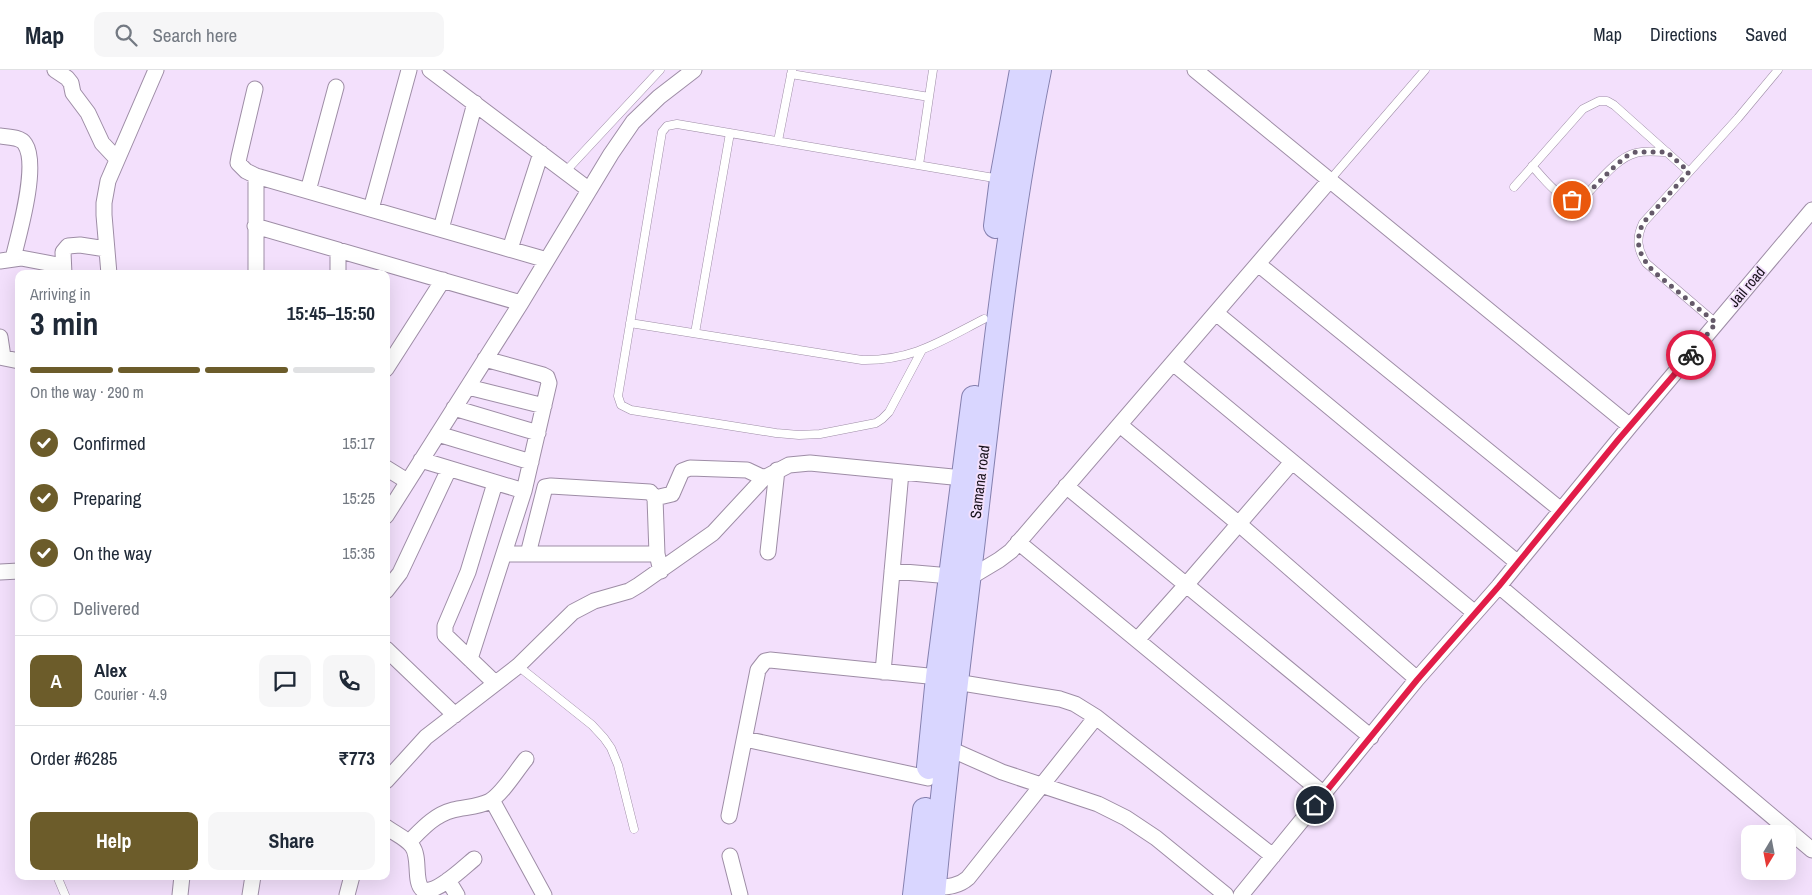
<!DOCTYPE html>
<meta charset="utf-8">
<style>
:root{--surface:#fff;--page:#f6f6f7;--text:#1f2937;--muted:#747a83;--line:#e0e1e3;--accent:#6c5c2a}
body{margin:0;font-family:"Archivo Narrow",sans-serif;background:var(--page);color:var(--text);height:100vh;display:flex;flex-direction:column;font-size:19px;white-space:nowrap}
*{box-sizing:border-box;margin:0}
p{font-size:16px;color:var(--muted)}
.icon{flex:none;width:28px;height:28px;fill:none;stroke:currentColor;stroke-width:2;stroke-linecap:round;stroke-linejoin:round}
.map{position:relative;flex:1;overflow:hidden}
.panel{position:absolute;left:15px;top:200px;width:375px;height:610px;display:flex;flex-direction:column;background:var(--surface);border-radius:10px;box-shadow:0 5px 20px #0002}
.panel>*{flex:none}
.needle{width:32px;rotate:190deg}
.fabs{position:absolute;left:1741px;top:755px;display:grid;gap:10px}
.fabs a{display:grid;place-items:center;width:55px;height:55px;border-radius:10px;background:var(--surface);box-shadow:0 5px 20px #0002;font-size:25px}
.pin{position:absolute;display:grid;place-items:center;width:42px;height:42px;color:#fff;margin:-21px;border:2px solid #fff;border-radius:50%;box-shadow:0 1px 5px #0007}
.courier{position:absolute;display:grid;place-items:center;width:50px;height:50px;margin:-25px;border:4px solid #e11d48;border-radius:50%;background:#fff;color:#222;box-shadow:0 1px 6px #0007}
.headline em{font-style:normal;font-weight:700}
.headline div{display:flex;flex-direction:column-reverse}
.headline{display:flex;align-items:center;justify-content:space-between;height:85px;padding:0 15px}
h1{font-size:32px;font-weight:700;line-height:38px}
.bar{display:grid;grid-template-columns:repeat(4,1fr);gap:8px 5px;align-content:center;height:60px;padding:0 15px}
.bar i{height:6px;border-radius:4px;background:var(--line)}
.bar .current{background:var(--accent)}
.bar p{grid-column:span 4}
.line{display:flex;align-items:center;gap:12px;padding:0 15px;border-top:1px solid var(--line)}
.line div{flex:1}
.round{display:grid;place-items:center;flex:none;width:52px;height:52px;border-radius:10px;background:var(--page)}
ol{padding:0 15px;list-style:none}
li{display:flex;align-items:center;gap:15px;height:55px}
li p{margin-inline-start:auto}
li .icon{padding:5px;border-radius:50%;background:var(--accent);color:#fff;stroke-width:4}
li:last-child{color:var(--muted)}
li i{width:28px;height:28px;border:2px solid var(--line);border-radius:50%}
.cta{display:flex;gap:10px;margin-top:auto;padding:10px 15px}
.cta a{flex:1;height:58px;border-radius:10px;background:var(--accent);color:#fff;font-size:20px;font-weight:700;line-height:58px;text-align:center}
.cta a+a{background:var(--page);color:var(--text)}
header{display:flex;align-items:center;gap:30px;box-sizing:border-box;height:70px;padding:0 25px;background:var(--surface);border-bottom:1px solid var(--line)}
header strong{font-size:24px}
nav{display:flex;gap:28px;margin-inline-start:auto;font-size:18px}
.search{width:350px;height:45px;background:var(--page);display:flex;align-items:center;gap:12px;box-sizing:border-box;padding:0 18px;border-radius:10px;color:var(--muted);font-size:19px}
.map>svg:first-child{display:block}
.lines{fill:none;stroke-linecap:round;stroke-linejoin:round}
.lane-casing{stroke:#9e8da6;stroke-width:9}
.street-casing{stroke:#9e8da6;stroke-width:17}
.primary-casing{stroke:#8580af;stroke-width:26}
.lane{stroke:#fff;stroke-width:8}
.street{stroke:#fff;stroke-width:15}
.primary{stroke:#d9d6ff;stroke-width:24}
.done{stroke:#645969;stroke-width:5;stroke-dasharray:0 9}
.route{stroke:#e11d48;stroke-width:6}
.labels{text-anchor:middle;stroke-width:4;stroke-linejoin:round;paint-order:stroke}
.street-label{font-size:15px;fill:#17111a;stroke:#f3e0fc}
</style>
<header>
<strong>Map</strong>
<div class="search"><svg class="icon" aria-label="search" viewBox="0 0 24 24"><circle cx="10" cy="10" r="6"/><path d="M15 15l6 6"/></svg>Search here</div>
<nav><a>Map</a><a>Directions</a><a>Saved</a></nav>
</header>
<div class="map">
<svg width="1812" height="825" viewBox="0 0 1812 825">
<rect width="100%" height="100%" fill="#f3e0fc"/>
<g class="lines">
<g class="lane-casing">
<path id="lane" d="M791 4 929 27
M778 71 792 0
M919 95 933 0
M1532 96C1546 110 1561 135 1583 128 1597 114 1617 87 1636 83 1646 80 1657 82 1667 82
M565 102 660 0
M1329 111 1425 0
M1514 117 1583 39 1599 31H1607L1614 35 1689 102
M630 253 862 290C912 291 941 271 984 249
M1716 253 1646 193C1637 179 1636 168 1643 153L1738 48 1778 0
M695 263 730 63
M922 280 889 342 882 349 876 353 820 364 799 365 776 363 631 340 621 335 618 326 662 62 667 56 677 54 1000 109
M518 596 592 655 604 668 611 678 618 695 634 759
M57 806 65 825"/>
</g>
<g class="street-casing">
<path id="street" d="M55 0 67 8 71 13 73 23 88 43 102 73 117 89
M430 0 588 119
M1195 0 1630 356
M255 19 239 87 238 93 246 101 256 106 547 190
M0 66C8 67 21 67 25 74 39 95 19 164 13 188
M308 121 336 17
M371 139 409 0
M255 156 521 233
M441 159 475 33
M510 179 541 83
M0 191 21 188 63 196
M1258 194 1561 440
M64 204 63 182 68 176 80 175 106 179
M109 204 104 145V133L108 111 156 0
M256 204V106
M338 204V180
M1216 243 1518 493
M0 267 3 287
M0 287 19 291
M1173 293 1475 543
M386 299 443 210
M468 317 544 336
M454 338 538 363
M1120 355 1239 454 1417 609
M438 364 531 392
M421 390 524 421
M386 398 407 411
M495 413 468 502 445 556V565L495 613
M1066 416 1371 667
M655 428 672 424 682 401 690 398 747 400 764 408
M386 446 521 233 611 84 633 52 659 27 694 0
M1018 472 1324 724
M768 482 777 400
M504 484H657
M528 484 545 417 551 416 650 422 655 428 657 484 661 501
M892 501 951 506
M0 502 19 501
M969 508 999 490 1011 481 1329 111
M1499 516 1812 780
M386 521 400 503 449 399
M1137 570 1186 515 1292 392
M386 579 455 645
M470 589 524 421 549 313 547 307 543 305 485 289
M883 602 901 402
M956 612 1060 629 1075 634 1096 647 1273 786
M745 669 928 708
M948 678 1002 702 1098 734 1126 748 1156 768 1226 825
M386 711 426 667 518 596 573 542 594 531 629 521 639 515 713 463 764 408 789 395 810 393 963 408
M492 730 544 825
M729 746 758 600 765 591 770 590 938 607
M386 757C394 763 406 768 412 776 421 788 413 812 423 820 437 824 464 797 474 789
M409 772C422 759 434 745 453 740 465 737 479 737 490 731 503 723 516 701 526 689
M730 786 740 825
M448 810 457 825
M934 818C946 817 958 817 968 808L1096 647
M180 825 182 806
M250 825 253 806
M347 825 352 806
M1241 825 1417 609 1499 516 1630 356 1812 140"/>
</g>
<g class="primary-casing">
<path id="primary" d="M996 156 1002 109 1022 0
M929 697 938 607 974 328
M915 825 925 740
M933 825C945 694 962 565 977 435 994 289 1010 143 1039 0"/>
</g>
<use href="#lane" class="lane"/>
<use href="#street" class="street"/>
<use href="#primary" class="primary"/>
</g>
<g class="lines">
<path class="done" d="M1572 130 1583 128 1616 95 1627 86 1636 82H1667L1689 102 1643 153C1634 173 1639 185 1653 201L1716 253 1691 285"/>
<path class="route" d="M1315 735 1417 610 1499 516 1618 370 1691 285"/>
</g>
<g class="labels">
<g class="street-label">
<text transform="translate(1747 217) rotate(-50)" y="5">Jail road</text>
<text transform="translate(980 412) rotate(-83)" y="5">Samana road</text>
</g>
</g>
</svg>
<div class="fabs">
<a><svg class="needle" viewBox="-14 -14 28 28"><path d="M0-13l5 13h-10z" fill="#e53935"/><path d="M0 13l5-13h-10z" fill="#747a83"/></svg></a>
</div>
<div class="pin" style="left:1572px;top:130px;background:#ea580c"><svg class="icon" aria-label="bag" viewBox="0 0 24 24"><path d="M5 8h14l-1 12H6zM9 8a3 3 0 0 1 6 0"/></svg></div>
<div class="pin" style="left:1315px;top:735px;background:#1f2937"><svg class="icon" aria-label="home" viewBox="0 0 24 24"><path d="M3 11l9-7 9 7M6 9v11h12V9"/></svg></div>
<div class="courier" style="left:1691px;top:285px"><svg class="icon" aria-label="bike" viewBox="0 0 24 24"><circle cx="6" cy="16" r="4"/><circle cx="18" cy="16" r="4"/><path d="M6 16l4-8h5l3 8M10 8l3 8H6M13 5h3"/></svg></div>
<section class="panel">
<div class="headline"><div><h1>3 min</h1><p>Arriving in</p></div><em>15:45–15:50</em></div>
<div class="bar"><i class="current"></i><i class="current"></i><i class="current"></i><i></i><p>On the way · 290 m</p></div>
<ol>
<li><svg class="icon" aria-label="check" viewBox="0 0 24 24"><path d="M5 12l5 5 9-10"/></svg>Confirmed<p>15:17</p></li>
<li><svg class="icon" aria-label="check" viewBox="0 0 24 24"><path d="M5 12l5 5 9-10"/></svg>Preparing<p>15:25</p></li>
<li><svg class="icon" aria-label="check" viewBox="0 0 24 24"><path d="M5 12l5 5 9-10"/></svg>On the way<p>15:35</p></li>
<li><i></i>Delivered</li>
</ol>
<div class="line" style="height:90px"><b class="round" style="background:var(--accent);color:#fff">A</b><div><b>Alex</b><p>Courier · 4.9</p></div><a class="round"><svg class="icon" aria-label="chat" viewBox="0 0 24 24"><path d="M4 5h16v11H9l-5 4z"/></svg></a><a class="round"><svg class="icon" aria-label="phone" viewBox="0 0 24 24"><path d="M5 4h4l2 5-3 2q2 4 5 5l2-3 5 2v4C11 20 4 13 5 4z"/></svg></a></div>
<div class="line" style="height:65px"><div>Order #6285</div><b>₹773</b></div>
<div class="cta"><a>Help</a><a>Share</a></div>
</section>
</div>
